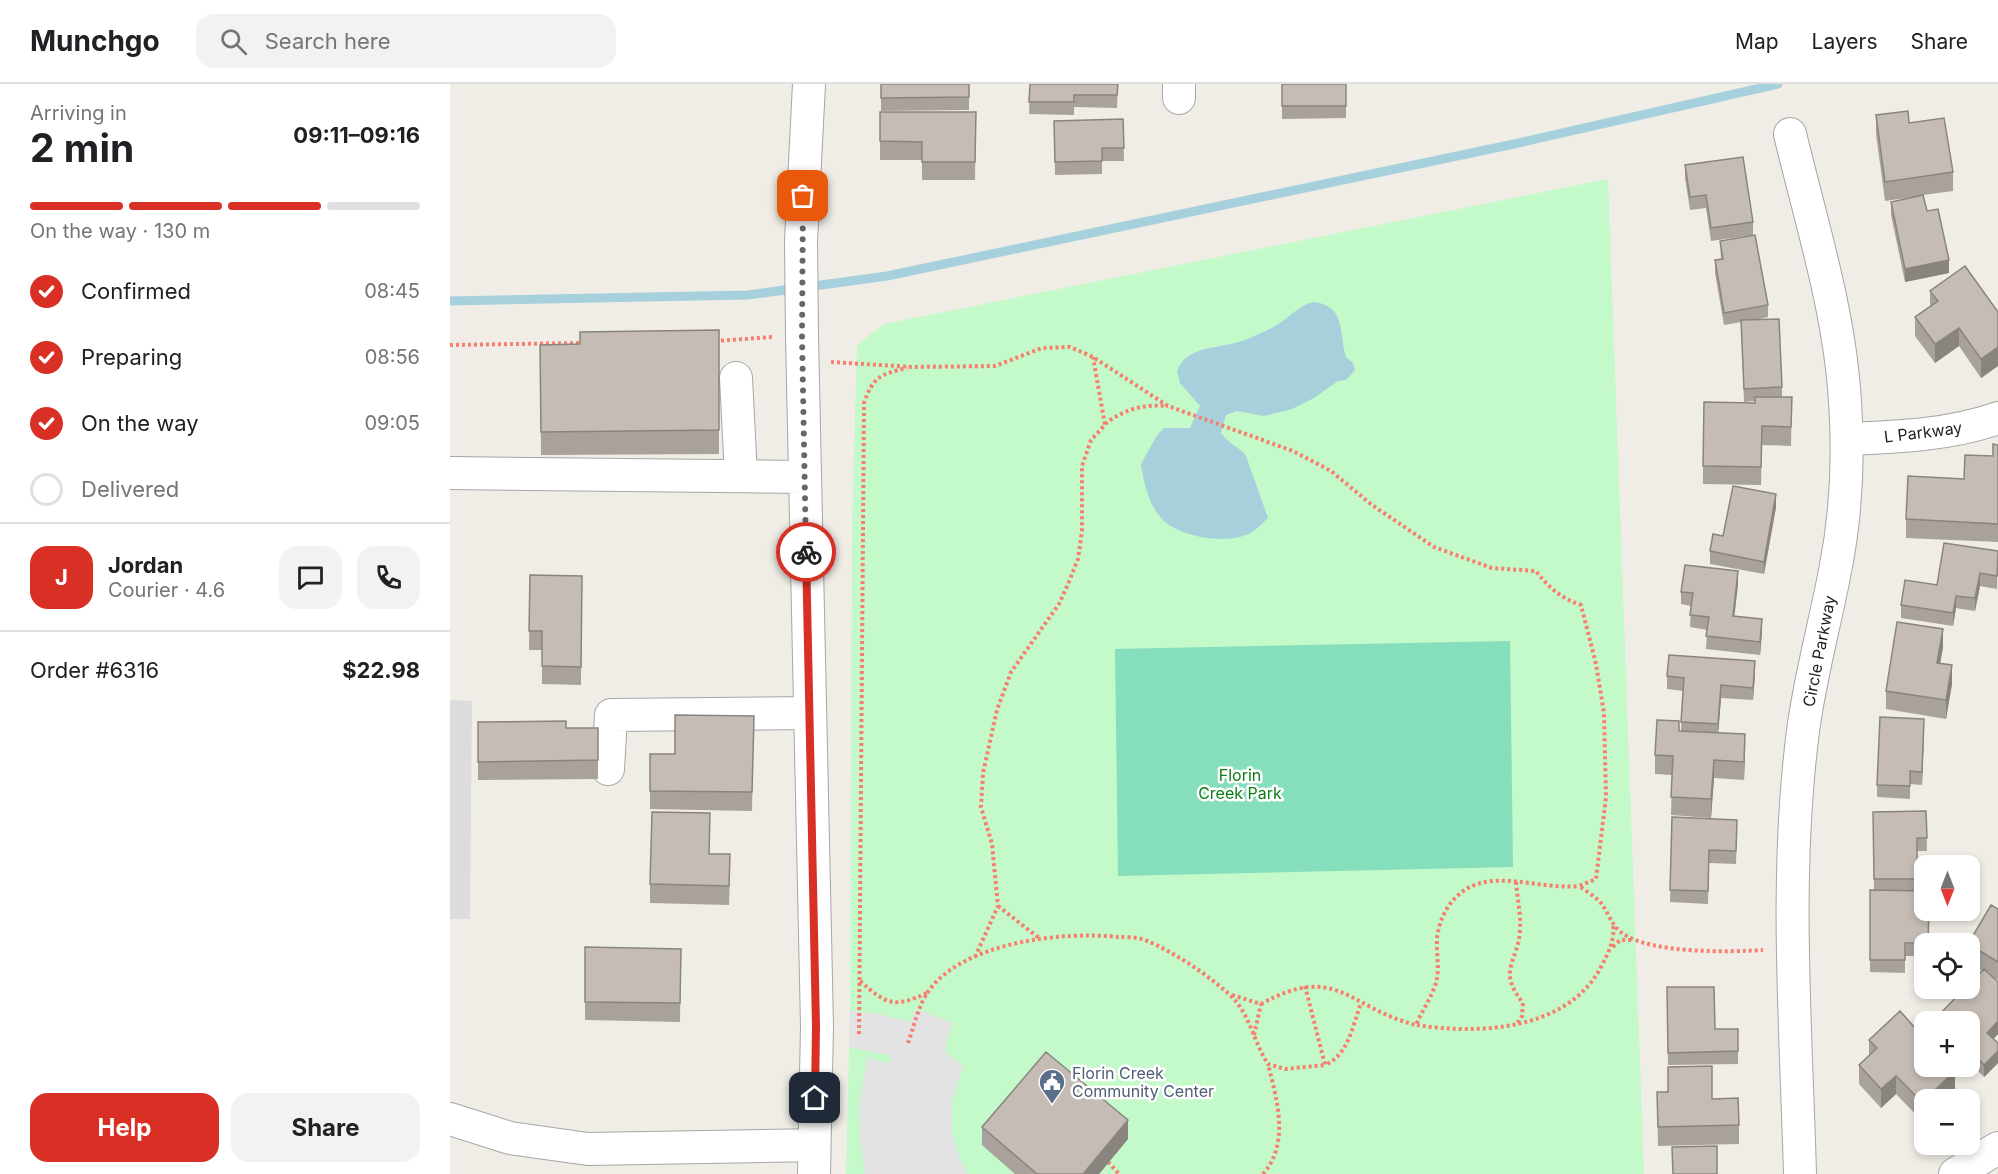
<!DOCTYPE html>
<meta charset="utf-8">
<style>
:root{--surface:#fff;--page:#f2f2f2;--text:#202124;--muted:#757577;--line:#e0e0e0;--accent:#d93025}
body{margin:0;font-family:Inter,sans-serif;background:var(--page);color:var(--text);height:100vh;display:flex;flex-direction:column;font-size:22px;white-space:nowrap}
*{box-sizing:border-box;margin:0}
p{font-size:20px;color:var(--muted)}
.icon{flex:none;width:33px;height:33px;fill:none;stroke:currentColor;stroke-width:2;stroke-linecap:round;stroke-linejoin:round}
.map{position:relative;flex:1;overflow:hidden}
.drawer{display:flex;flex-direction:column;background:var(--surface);width:450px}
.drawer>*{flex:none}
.needle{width:39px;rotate:180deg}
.controls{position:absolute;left:1464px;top:771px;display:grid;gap:12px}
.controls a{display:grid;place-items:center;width:66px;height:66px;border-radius:12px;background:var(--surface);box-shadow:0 3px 9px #0003;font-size:30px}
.pin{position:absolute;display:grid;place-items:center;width:51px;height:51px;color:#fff;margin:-26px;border-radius:12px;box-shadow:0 3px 9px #0006}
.courier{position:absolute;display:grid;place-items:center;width:60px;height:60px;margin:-30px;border:4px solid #d93025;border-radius:50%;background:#fff;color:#222;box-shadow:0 2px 8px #0007}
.overview em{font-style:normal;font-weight:700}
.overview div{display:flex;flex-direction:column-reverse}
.overview{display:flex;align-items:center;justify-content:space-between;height:102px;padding:0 30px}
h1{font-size:39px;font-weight:700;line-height:45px}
.bar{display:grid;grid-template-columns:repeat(4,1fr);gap:9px 6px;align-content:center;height:72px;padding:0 30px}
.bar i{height:8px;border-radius:4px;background:var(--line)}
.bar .active{background:var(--accent)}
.bar p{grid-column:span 4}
.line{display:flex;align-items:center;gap:15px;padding:0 30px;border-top:2px solid var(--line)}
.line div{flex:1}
.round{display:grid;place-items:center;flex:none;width:63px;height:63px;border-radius:18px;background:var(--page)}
ol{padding:0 30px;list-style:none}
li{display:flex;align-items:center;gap:18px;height:66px}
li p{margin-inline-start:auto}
li .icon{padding:6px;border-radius:50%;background:var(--accent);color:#fff;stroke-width:4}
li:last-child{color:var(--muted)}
li i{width:33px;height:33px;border:3px solid var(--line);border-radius:50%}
.cta{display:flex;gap:12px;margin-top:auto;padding:12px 30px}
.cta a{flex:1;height:69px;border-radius:18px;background:var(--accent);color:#fff;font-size:24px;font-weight:700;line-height:69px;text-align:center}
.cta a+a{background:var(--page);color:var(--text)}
header{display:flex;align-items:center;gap:36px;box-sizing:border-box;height:84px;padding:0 30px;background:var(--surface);border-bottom:2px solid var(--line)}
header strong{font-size:28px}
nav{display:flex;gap:33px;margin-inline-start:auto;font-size:21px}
.search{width:420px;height:54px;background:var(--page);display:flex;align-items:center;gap:15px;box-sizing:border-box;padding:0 21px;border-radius:18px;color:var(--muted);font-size:22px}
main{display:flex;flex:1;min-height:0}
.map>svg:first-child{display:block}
.residential{fill:#dddcdc}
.park{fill:#c4f9c9}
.pitch{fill:#85debc}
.parking{fill:#e3e3e3}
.water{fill:#a7d0dd}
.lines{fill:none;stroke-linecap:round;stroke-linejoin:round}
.stream{stroke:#a7d0dd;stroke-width:9}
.minor-casing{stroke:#a6a6a6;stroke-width:34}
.path{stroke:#f87f6f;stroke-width:4;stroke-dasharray:3 3;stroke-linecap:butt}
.minor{stroke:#fff;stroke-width:32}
.wall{fill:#a9a29c}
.shaded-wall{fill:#8a847f}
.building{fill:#c5bcb5;stroke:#8a847f;stroke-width:1.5}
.done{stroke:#686765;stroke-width:6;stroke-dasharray:0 10.8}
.route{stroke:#d93025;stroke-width:8}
.labels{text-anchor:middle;stroke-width:5;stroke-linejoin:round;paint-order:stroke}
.street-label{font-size:16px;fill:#1f1f1f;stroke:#fff}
.park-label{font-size:16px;fill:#0d7e18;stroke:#fff}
.service-label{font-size:16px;fill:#4e5e75;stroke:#fff;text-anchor:start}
</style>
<header>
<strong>Munchgo</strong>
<div class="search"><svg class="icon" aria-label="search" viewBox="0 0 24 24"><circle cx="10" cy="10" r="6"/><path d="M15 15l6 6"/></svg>Search here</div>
<nav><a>Map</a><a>Layers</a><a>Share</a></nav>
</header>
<main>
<section class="drawer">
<div class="overview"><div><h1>2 min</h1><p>Arriving in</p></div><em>09:11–09:16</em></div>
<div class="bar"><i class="active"></i><i class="active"></i><i class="active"></i><i></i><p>On the way · 130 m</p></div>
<ol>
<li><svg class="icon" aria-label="check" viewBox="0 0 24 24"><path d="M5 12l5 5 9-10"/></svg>Confirmed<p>08:45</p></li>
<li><svg class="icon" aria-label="check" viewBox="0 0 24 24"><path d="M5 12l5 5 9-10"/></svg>Preparing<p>08:56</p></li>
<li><svg class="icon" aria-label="check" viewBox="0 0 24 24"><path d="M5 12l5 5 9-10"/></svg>On the way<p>09:05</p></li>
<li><i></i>Delivered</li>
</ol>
<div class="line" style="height:108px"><b class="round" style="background:var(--accent);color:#fff">J</b><div><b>Jordan</b><p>Courier · 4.6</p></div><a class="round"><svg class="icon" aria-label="chat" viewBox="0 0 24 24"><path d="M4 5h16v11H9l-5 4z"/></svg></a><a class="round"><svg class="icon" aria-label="phone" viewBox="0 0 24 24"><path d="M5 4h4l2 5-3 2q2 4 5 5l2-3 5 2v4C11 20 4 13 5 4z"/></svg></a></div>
<div class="line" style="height:78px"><div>Order #6316</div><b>$22.98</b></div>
<div class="cta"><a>Help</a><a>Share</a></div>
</section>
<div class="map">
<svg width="1548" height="1090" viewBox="0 0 1548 1090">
<rect width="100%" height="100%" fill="#f0ede6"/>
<path class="residential" d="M0 616 22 617 20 835H0Z"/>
<path class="park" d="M1158 95 1194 1090H396L400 927 402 442 407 261 434 240Z"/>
<path class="pitch" d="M1060 557 1063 783 668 792 665 565Z"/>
<path class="parking" d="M466 925 503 939 496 956V969L513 981 502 1017V1049L510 1075 518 1090H415L410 1056 409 1023 417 974 438 979 442 976 439 971 399 963 400 927 430 930 460 938Z"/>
<path class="water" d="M864 218C897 222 889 252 896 273L903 279 905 286 896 296 888 297 864 314 842 325 814 332 787 327 776 331 771 349C778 360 789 362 796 372L818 434C812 440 804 448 796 451 773 460 731 453 713 436 700 424 693 397 691 380L706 353 714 344H740L750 322 730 299 727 287C737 260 772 265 795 256 807 251 822 245 833 237 844 229 850 221 864 218Z"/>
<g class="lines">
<path class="stream" d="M0 217 298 211 437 192 1064 60 1328 0"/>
<g class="minor-casing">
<path id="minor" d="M359 0 351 157 352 252 367 942 364 1090
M729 0V14
M1340 50C1361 138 1390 228 1395 318 1399 375 1396 432 1385 487 1375 540 1360 593 1353 647 1334 794 1346 943 1350 1090
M286 294 291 392
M1397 355C1448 353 1499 351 1548 334
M0 389 355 393
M158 685 161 631 360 629
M0 1035 60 1054 138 1065 364 1061
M1505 1090 1548 1064"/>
</g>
<path class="path" d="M265 257 323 253
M0 261 134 259
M381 278 463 283 545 282 592 264 620 263 643 273 718 322 843 367 881 387 922 421 984 463 1042 484 1086 487C1098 503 1112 515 1131 521L1146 580 1154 629 1156 713 1146 795 1129 802C1136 807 1145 812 1151 819 1158 828 1162 842 1172 849 1201 870 1278 868 1313 866
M655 340C674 325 694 320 718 322
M1066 798C1067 813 1071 829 1070 845 1069 878 1046 885 1073 919L1072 932 1067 940
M548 822 589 854
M1163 863 1170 856H1183
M525 873 548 822 542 760 531 723 533 689 547 626 561 588 609 520 618 500 628 475 632 447V382L641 356 655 341 643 273
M410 897C437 921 444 924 477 909
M855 902 875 981C899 970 902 943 911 919
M782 911 811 920C887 878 898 924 966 941 972 927 981 914 986 899 990 885 986 868 987 854 991 823 1011 799 1043 797 1072 795 1100 805 1129 802
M967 941C1030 951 1118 946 1151 883 1159 867 1165 857 1163 839
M409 950 414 319C423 293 430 290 457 284
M804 951 811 920
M458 959C464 943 468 922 478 908 512 858 613 847 668 853 676 853 687 853 695 856 724 868 755 889 779 910 800 929 803 957 818 980L835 985 875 981
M658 1078 669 1090
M813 1090C840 1059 827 1016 818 980"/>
<use href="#minor" class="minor"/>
</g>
<path class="wall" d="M431 0H519V26L431 27Z
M580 0H668L667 24 624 23V31L579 30Z
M832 0H896V34L832 35Z
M430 28H526L525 96H472V76H430Z
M1426 31 1459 39 1503 88V107L1473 111 1477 127 1499 189 1455 198 1441 131V118L1470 112 1435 117 1426 50Z
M673 35 674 77H652V90L605 91 604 37Z
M1235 81 1303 138V151L1261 157 1256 124 1240 126 1235 94Z
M1270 157 1318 221V233L1305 236 1332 303V313H1342L1341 362 1312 361 1311 401 1253 400V382L1305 319V317L1294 318 1291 238 1274 241 1265 189V176L1271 175Z
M1480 207 1548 228V282L1531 294 1509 262 1485 279 1465 252V233L1480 222Z
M269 246V370L91 371 90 261 130 260Z
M1548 361V458L1456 454V435L1514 395 1543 372Z
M1326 423 1314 490 1260 480V467L1273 452Z
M1548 467 1547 505 1530 502 1525 527 1506 524 1503 542 1451 534V521Z
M80 491 132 492 131 601 92 600V566H79Z
M1288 500 1284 532 1312 548 1310 571 1256 565 1257 546 1240 543 1241 522 1231 520V508Z
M1493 563 1490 579 1502 600 1496 635 1436 625V607Z
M1305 590 1303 616 1271 614 1268 649 1295 669 1294 696 1264 694 1261 734 1221 731 1222 691 1205 690V671L1229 647H1231L1233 607 1217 605V592Z
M304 632 302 727 200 725V707L225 670Z
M28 638 116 644H148V695L28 696Z
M1474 647 1472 701 1460 700V715L1427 713V701Z
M1476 727 1477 767H1467V807L1474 860V872H1455V889L1420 888V806H1424L1423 728Z
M1222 733 1287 748 1286 780 1259 779 1258 820 1220 818Z
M260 770 280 789 279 821 200 819V800Z
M1548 825V896L1542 893 1548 898V950L1543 955 1548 959V979L1534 993 1520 979V938H1486V934L1532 887 1520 879V861Z
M135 863 231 865 230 938 135 936Z
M1217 903 1265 945H1288V980L1218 981Z
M1419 956 1505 1005 1494 1016H1474L1472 1037 1446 1010 1431 1024 1409 1000V981L1419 972Z
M1218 983 1262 1015 1289 1041V1060L1208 1062 1207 1008H1218Z
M532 1043 678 1055 649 1090H565L532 1061Z"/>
<path class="shaded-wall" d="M1499 176V189L1455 198V185Z
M1509 244V262L1485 279V260Z
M1548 263V282L1531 294V275Z
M1326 410V423L1314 490V478Z
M1288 487V500L1283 545V532Z
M1530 489V502L1525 527V514Z
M1506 512V524L1503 542V529Z
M1312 535V548L1310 571V558Z
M1493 545V563L1487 597V579Z
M1305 577V590L1303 616V604Z
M1502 581V600L1496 635V616Z
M1271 601V614L1268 653V640Z
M1474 635V647L1472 701V688Z
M1295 650V669L1294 696V678Z
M1264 676V694L1261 734V715Z
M1548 937V950L1537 962V949Z
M1548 967V979L1534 993V981Z
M1505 987V1005L1494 1016H1475Z
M1446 992V1010L1431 1024V1005Z
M1474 1016V1034L1472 1037V1018Z
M678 1036V1055L649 1090H633Z"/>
<path class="building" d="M431 0H519V13L431 14Z
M580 0H668L667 11H624V18H579Z
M832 0H896V22H832Z
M1458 27 1459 39 1494 34 1503 88 1435 98 1426 31Z
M430 28H526L525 78H472V58L430 57Z
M673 35 674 64H652V77L605 78 604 37Z
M1293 73 1303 138 1261 144 1256 111 1240 113 1235 81Z
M1473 111 1477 127 1488 125 1499 176 1455 185 1441 118Z
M1305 151 1318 221 1274 229 1265 176 1273 175 1270 157Z
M1515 182 1548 228V263L1531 275 1509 244 1485 260 1465 233 1488 217 1480 207Z
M1329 235 1332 303 1294 305 1291 236Z
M269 246V346L91 348 90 261 130 260V248Z
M1305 313H1342L1341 343 1312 342 1311 383 1253 382 1254 318 1305 319Z
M1543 360 1548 361V440L1456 435 1458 392 1514 395 1515 371 1543 372Z
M1283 402 1326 410 1314 478 1260 467 1263 450 1273 452Z
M1494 459 1548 467 1547 492 1530 489 1525 514 1506 512 1503 529 1451 521 1455 496 1487 501Z
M1235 481 1288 487 1283 532 1312 535 1310 558 1256 552 1259 533 1240 531 1243 509 1231 508Z
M80 491 132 492 131 583 92 582V547H79Z
M1447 538 1493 545 1487 579 1502 581 1496 616 1436 607Z
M1219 571 1305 577 1303 604 1271 601 1268 640 1231 638 1234 594 1217 592Z
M225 631 304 632 302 708 200 707V670H225Z
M1430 633 1474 635 1472 688 1460 687V702L1427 701Z
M1207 636 1229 637V647L1295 650 1294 678 1264 676 1261 715 1221 713 1223 672 1205 671Z
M116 637V644H148V676L28 678V638Z
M1476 727 1477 754H1467V795H1424L1423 728Z
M202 728 260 729 259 770H280L279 802 200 800Z
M1222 733 1287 736 1286 767 1259 766 1258 807 1220 806Z
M1420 806 1474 807V826H1479L1478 859H1455V876H1420Z
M1541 821 1548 825V878L1520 861V860H1518Z
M135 863 231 865 230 919 135 918Z
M1534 885 1548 898V937L1537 949 1548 959V967L1534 981 1520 966V938H1490L1486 934 1515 904H1520V900Z
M1217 903H1264L1265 945H1288V967L1218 969Z
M1450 927 1474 954V982H1501L1505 987 1472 1018 1446 992 1431 1005 1409 981 1427 964 1419 956Z
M596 968 678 1036 633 1090H587L532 1043Z
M1262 982V1015L1288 1014 1289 1041 1208 1043 1207 1008H1218V983Z
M1267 1062V1090H1223L1222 1063Z"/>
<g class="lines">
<path class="done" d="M353 112 352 252 356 468"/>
<path class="route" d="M356 468 366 942 365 1014"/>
</g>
<defs>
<g id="civic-pin" transform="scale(1.35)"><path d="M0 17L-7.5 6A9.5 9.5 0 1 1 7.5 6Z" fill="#5c6f8a" stroke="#fff"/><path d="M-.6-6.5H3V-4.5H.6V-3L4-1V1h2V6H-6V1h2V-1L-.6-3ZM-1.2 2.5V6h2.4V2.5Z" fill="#fff"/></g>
</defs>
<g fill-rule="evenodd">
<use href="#civic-pin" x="602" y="998"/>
</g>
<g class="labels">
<g class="street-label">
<text transform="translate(1473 348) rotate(-7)" y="6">L Parkway</text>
<text transform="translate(1369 567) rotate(-79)" y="6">Circle Parkway</text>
</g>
<g class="park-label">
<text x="790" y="697">Florin<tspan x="790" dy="18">Creek Park</tspan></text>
</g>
<g class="service-label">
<text x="622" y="995">Florin Creek<tspan x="622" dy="18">Community Center</tspan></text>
</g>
</g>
</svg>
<div class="controls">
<a><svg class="needle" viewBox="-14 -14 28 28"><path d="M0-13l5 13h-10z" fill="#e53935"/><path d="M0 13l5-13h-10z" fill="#757577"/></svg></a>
<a><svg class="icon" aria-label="locate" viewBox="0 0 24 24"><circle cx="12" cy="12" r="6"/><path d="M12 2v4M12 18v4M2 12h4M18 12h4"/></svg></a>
<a>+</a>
<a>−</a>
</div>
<div class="pin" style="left:353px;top:112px;background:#ea580c"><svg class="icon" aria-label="bag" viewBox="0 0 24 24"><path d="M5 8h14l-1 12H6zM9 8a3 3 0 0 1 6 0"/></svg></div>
<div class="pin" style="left:365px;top:1014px;background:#1f2937"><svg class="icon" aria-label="home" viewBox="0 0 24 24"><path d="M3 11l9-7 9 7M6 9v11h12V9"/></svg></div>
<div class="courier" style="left:356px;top:468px"><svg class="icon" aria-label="bike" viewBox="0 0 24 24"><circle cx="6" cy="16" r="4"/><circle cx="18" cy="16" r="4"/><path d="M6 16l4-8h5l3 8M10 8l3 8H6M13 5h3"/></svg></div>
</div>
</main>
